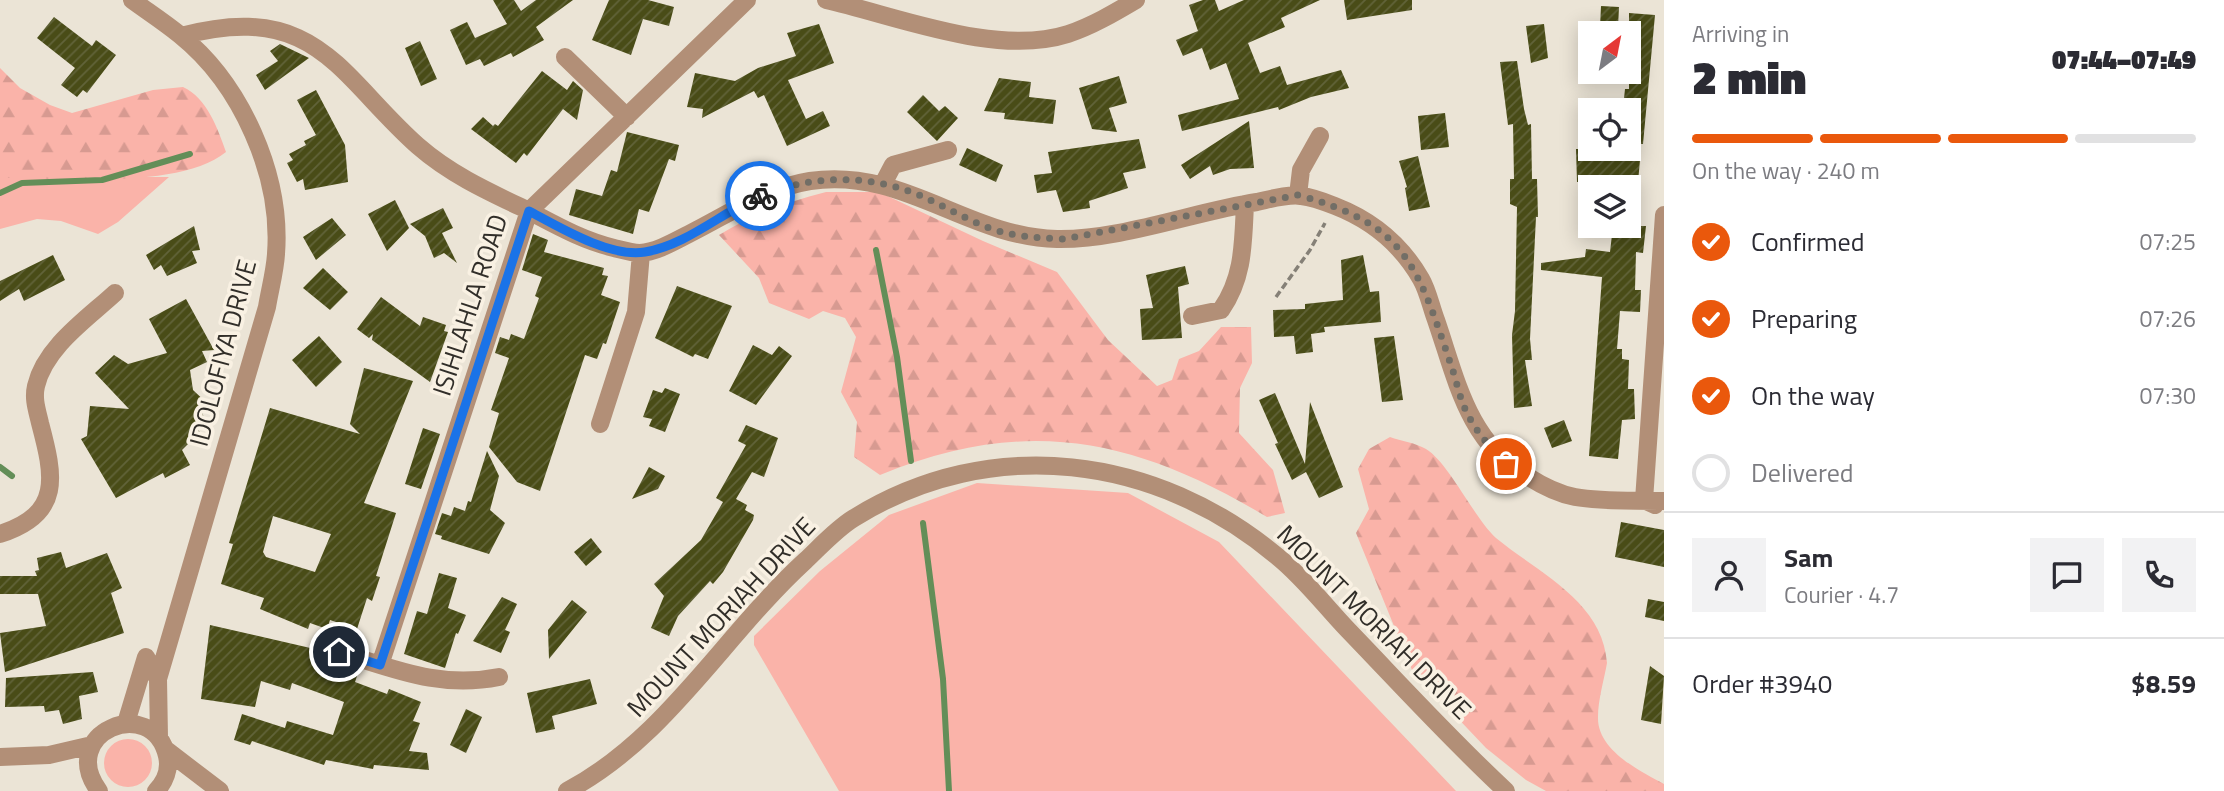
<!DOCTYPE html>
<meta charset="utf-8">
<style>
:root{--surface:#fff;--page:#f2f2f3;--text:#2b2b33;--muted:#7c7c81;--line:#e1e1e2;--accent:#ea580c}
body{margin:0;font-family:"Titillium Web",sans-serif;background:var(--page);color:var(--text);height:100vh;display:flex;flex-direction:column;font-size:26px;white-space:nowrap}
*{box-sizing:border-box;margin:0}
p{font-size:23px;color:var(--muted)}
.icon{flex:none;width:38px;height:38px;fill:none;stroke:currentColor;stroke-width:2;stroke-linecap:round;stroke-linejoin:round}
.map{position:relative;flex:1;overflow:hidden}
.sheet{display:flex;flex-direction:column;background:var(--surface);width:560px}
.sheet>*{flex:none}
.needle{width:46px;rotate:32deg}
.tools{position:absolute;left:1578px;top:21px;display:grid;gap:14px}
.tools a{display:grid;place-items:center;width:63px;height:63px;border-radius:0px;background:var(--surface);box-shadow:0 4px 18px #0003;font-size:35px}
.pin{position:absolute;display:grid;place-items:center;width:60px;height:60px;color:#fff;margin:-30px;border:4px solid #fff;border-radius:50%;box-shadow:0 2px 7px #0007}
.courier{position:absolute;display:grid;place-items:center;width:70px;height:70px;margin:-35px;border:5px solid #1a73e8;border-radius:50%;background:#fff;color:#222;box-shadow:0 2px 9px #0007}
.head em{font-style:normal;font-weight:800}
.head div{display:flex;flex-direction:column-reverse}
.head{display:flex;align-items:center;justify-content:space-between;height:119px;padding:0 28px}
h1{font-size:46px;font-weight:800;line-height:52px}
.bar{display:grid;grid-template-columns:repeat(4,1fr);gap:10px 7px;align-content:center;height:84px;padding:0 28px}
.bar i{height:9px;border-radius:5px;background:var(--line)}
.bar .current{background:var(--accent)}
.bar p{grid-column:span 4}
.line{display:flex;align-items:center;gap:18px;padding:0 28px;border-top:2px solid var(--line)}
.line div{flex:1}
.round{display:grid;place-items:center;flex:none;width:74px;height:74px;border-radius:0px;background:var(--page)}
ol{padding:0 28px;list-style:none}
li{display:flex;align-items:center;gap:21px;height:77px}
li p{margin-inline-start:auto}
li .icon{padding:7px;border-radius:50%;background:var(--accent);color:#fff;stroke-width:4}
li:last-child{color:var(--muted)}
li i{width:38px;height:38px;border:4px solid var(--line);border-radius:50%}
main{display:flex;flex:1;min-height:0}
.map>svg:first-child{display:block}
.green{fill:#fab3a9}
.forest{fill:url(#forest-firs)}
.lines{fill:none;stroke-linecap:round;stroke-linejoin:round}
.stream{stroke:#638e58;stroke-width:6}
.building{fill:url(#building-hatch);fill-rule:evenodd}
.path{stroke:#858077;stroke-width:3.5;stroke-dasharray:7 3.5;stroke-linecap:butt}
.minor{stroke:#b28f77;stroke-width:18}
.done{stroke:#726e66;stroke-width:7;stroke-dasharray:0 12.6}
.route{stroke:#1a73e8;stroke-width:9}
.labels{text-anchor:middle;stroke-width:7;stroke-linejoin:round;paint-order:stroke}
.street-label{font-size:26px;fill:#312e29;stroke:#f9f1e3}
</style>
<main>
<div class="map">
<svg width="1664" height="791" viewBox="0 0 1664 791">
<defs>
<pattern id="forest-firs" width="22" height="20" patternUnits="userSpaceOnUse" patternTransform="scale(1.75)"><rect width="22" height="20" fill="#fab3a9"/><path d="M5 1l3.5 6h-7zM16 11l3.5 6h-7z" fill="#d79a91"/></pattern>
<pattern id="building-hatch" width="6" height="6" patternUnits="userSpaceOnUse" patternTransform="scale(1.75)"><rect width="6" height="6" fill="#494c17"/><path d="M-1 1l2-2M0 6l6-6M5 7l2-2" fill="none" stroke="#616339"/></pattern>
</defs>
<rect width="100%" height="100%" fill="#ebe4d6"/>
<path class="green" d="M0 177H169L118 222 98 234 61 221 37 219 0 229Z
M977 483 1128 493 1219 542 1456 791H839L754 645V636L820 571 889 515Z
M104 763a24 24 0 1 1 48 0a24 24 0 1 1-48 0Z"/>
<path class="forest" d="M0 68 20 88 50 105 72 113 153 90 183 87C207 98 218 129 226 152 180 190 60 177 0 178Z
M826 192H879L983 241 1057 272 1108 340 1157 386 1172 380 1179 359 1199 351 1221 327H1251L1252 363 1240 388 1239 433 1273 470 1285 513 1267 517C1135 438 1026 415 880 475L854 457 857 422 841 392 856 337 845 318 823 311 809 319 769 303 759 278 719 235C753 214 787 202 826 192Z
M1390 437C1401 441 1416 443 1426 449 1449 463 1474 518 1496 538 1537 572 1603 601 1607 663 1604 680 1598 700 1598 717 1597 750 1640 771 1664 784V791H1546L1526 780 1486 748 1412 670 1356 533 1369 509 1358 469 1369 449Z"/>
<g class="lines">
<path class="stream" d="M0 193 22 183 102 180 190 154
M876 250 897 357 911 461
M0 467 12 476
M923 523 943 679 949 791"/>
</g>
<path class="building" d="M493 0H514L521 11 536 0H573L536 27 544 40 513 57 511 53 484 66 480 59 466 65 450 30 467 22 475 38 507 24Z
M609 0H648L674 7 669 26 643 19 631 55 592 40Z
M1203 0H1215L1219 11 1244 0H1320L1281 18 1285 27 1248 43 1260 73 1280 66 1287 85 1341 70 1349 88 1311 97 1279 110 1278 107 1182 131 1178 115 1239 99 1226 63 1210 70 1202 48 1183 56 1176 40 1198 31 1189 5Z
M1344 0H1412V10L1347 20Z
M1601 6 1619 7 1618 28 1600 27Z
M1629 13 1655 15 1643 144H1629V109L1623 108 1625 89H1629Z
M54 17 92 46 96 40 116 55 87 93 83 90 77 97 61 85 75 68 37 38Z
M819 24 834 63 788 80 806 119 823 111 830 126 787 146 764 95 758 98 754 91 702 118 703 109 687 107 695 73 735 81 758 68 796 56 787 33Z
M1544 24 1548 58 1531 63 1526 26Z
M420 41 437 79 421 86 405 48Z
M280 44 309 58 265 90 256 75 278 61 270 51Z
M1517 61 1524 109 1528 125 1531 124 1532 179H1537L1538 217H1536L1530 339 1532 360H1525L1532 406 1514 408 1512 335 1515 311 1517 207 1510 204V179H1514L1513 124 1508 125 1500 62Z
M542 71 567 90 573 81 583 90 577 120 563 109 527 156 524 153 516 163 471 129 483 117 493 126 495 124 498 126Z
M1119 76 1127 103 1109 108 1117 132 1092 129 1079 88Z
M999 78 1031 82 1029 97 1056 100 1053 124 1004 119 1005 113 984 111Z
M316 90 345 145 348 182 305 190 303 179 297 182 287 163 293 160 289 154 306 145 304 141 316 135 297 100Z
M923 95 939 111 945 106 958 118 937 141 907 112Z
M1445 113 1449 147 1421 150 1418 116Z
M1249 121 1254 168 1230 169 1213 175 1210 166 1190 179 1181 165Z
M627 132 679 145 675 161 669 159 649 212 639 209 633 234 569 215 576 189 602 196 611 170 617 172Z
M1139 139 1146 168 1123 173 1128 188 1089 201 1090 208 1063 212 1056 190 1037 193 1034 175 1052 173 1048 152Z
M967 148 1003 165 996 182 959 165Z
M1576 149H1641L1638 182H1577Z
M1418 156 1430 207 1409 211 1405 188 1407 187 1399 161Z
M395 200 409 228 387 251 368 214Z
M443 208 453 228 442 233 457 263 444 253 434 258 425 236 410 224Z
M332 218 346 235 316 260 303 237Z
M194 226 200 250 192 251 197 263 167 276 161 265 154 270 146 255Z
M1613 226H1646L1643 253 1636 252 1635 290H1641L1640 312 1620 311 1617 349H1622V359L1629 360 1628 389H1634L1635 419 1622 420 1618 459 1589 456 1602 277 1541 270V263L1585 257 1586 249 1610 252Z
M533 234 548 240 544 252 604 268 602 275 608 276 601 295 620 302 606 344 603 343 597 359 585 355 540 491 517 482 489 447 499 413 491 410 509 358 495 353 500 337 509 340 511 334 524 339 539 298 535 296 542 277 522 270Z
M53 255 65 280 24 301 19 289 0 301V281Z
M1363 255 1370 292 1379 291 1381 322 1324 327 1325 332 1311 334 1313 352 1296 354 1294 336 1274 337 1273 310 1305 309V304L1343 300 1341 260Z
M1185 266 1189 284 1178 287 1182 338 1142 340 1140 309 1153 308 1146 275Z
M323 268 348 292 330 310 303 288Z
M677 286 732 306 708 359 695 354 693 357 655 338Z
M381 297 420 326 423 317 446 325 444 331 448 332 430 382 372 340 373 334 369 338 357 329Z
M186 299 214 350 202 351 207 362 190 370 193 390 210 406 202 414 206 419 197 429 200 432 182 450 190 465 165 478 163 473 116 498 81 439 87 436 90 406 129 409 95 373 114 355 128 364 167 353 149 319Z
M319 336 342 362 316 387 292 360Z
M1394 336 1403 400 1382 402 1374 338Z
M753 345 772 355 779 346 792 356 756 405 729 391Z
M364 368 413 381 364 503 396 513 376 576 380 577 372 601 367 598 357 629 330 620 327 629 310 623 308 629 260 609 264 598 221 584 233 544 229 543 270 408 360 434 350 424ZM273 516 331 534 315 572 266 557 263 552Z
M665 388 680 394 665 432 649 426 652 419 643 417 653 390 662 393Z
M1275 393 1305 464 1310 402 1343 487 1319 498 1306 472 1292 480 1275 444 1278 443 1259 400Z
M1564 420 1572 441 1552 448 1544 428Z
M746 425 778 438 764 477 752 472 736 499 747 505 745 510 754 515 753 520 723 572 713 584 710 581 678 616 669 636 651 628 664 596 654 584 701 540 723 502 716 498 746 445 738 441Z
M423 428 440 434 421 489 405 484Z
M487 451 499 476 490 510 505 523 489 554 441 539 442 536 435 534 442 513 451 516 454 507 465 511 468 501 471 502Z
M649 467 665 476 658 489 632 499Z
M1621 522 1664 530V567L1615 557Z
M591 538 602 552 586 566 574 552Z
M61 552 66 568 107 553 122 588 111 593 124 633 5 672 0 633 46 626 38 594H0V576H37L35 571 39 570 37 558Z
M439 573 457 578 448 608 466 615 458 634 456 633 445 668 404 654 417 611 427 614Z
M502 597 517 604 505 630 510 632 501 653 473 641Z
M1648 599 1664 602V621L1645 617Z
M572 600 587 612 549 659 548 630Z
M210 625 319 650 316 659 357 676 355 682 387 694 389 689 421 702 413 721 420 723 409 751 427 753 429 770 374 765 373 769 326 760 324 765 252 741 250 745 234 740 242 714 285 728 287 721 333 735 344 702 292 683 290 690 261 681 255 707 201 699Z
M1650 666 1664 676 1661 724 1641 720Z
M93 672 98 692 79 696 82 719 63 724 59 710 45 712 44 706 5 707 6 678Z
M590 679 597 704 552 716 555 729 536 733 527 693Z
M466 709 482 717 466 753 450 745Z"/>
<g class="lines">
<path class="path" d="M1276 297 1310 250 1325 223"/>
<path class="minor" d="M132 0C147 11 164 22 180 35 241 84 282 175 276 254 275 271 270 289 267 307L158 679 159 738
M826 0C897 16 996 57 1068 34 1092 26 1114 13 1136 0
M181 36C317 0 339 76 418 146 450 174 487 191 525 209 554 224 581 240 614 248 622 250 632 253 640 253 657 252 675 241 689 234 729 214 766 188 810 181 903 167 967 237 1057 239 1121 240 1193 212 1257 202 1271 199 1288 194 1301 196 1312 197 1325 202 1335 206 1371 220 1401 244 1421 279 1428 291 1431 307 1436 320 1457 381 1468 442 1527 476 1541 485 1559 494 1575 497 1603 502 1635 500 1664 501
M565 57 627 117
M883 184 893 165 948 150
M1298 195 1301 170 1320 136
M1192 316 1221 310C1244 277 1243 243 1245 204
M600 424 636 312 641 253
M1655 505 1644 500 1664 215
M0 534C63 514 54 476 40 423 37 410 33 399 36 386 45 347 88 318 115 293
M339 652C395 669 440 689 499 677
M380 665 529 211 747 0
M126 723 146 657 158 679
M165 749 220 791
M0 757 49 755 92 745
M99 791C56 733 152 693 167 756 170 769 165 782 156 791
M567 791C667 738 723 636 805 561 820 547 836 529 854 518 991 433 1157 455 1278 557 1304 578 1325 606 1348 630 1400 684 1451 740 1506 791"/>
</g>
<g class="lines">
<path class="done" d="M760 196C811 175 866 174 917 194 943 205 968 221 995 230 1018 237 1040 238 1064 239L1298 195C1405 224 1417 264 1450 362 1456 378 1459 397 1467 413 1477 433 1491 448 1506 464"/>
<path class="route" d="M339 652 380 665 529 211C559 227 610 258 645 252 687 245 722 212 760 196"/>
</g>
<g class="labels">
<g class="street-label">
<text transform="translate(470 305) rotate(-72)" y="9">ISIHLAHLA ROAD</text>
<text transform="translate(223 353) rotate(-75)" y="9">IDOLOFIYA DRIVE</text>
<text transform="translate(721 617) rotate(-47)" y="9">MOUNT MORIAH DRIVE</text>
<text transform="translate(1374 622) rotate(45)" y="9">MOUNT MORIAH DRIVE</text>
</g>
</g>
</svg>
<div class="tools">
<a><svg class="needle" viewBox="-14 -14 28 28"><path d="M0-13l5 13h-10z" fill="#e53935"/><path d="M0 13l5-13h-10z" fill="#7c7c81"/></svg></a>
<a><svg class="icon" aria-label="locate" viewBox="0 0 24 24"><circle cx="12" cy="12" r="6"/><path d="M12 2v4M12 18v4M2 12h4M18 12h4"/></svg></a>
<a><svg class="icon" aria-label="layers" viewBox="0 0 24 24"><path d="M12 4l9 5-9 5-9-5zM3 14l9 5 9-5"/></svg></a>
</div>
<div class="pin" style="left:1506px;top:464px;background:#ea580c"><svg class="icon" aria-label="bag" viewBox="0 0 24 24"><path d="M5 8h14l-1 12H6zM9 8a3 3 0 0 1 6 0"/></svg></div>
<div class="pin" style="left:339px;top:652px;background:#1f2937"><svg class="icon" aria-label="home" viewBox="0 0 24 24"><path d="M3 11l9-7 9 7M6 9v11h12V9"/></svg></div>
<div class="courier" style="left:760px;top:196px"><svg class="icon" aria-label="bike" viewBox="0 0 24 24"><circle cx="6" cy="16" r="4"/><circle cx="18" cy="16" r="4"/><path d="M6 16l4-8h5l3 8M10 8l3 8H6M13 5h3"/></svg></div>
</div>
<section class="sheet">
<div class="head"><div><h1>2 min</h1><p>Arriving in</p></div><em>07:44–07:49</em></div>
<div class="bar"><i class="current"></i><i class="current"></i><i class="current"></i><i></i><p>On the way · 240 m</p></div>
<ol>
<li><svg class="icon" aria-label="check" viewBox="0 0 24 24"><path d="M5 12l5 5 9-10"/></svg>Confirmed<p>07:25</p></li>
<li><svg class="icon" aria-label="check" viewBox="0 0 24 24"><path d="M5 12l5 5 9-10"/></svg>Preparing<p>07:26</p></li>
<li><svg class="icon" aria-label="check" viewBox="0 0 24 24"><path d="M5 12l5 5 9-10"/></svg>On the way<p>07:30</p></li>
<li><i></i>Delivered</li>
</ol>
<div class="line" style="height:126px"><a class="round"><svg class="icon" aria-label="person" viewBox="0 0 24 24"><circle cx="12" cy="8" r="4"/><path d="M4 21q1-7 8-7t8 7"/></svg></a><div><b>Sam</b><p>Courier · 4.7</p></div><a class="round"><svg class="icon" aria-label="chat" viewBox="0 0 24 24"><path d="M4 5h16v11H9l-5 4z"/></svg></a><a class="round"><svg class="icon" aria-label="phone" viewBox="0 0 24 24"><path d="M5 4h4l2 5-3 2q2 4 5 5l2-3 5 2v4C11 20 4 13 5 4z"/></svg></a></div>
<div class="line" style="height:91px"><div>Order #3940</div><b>$8.59</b></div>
</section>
</main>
